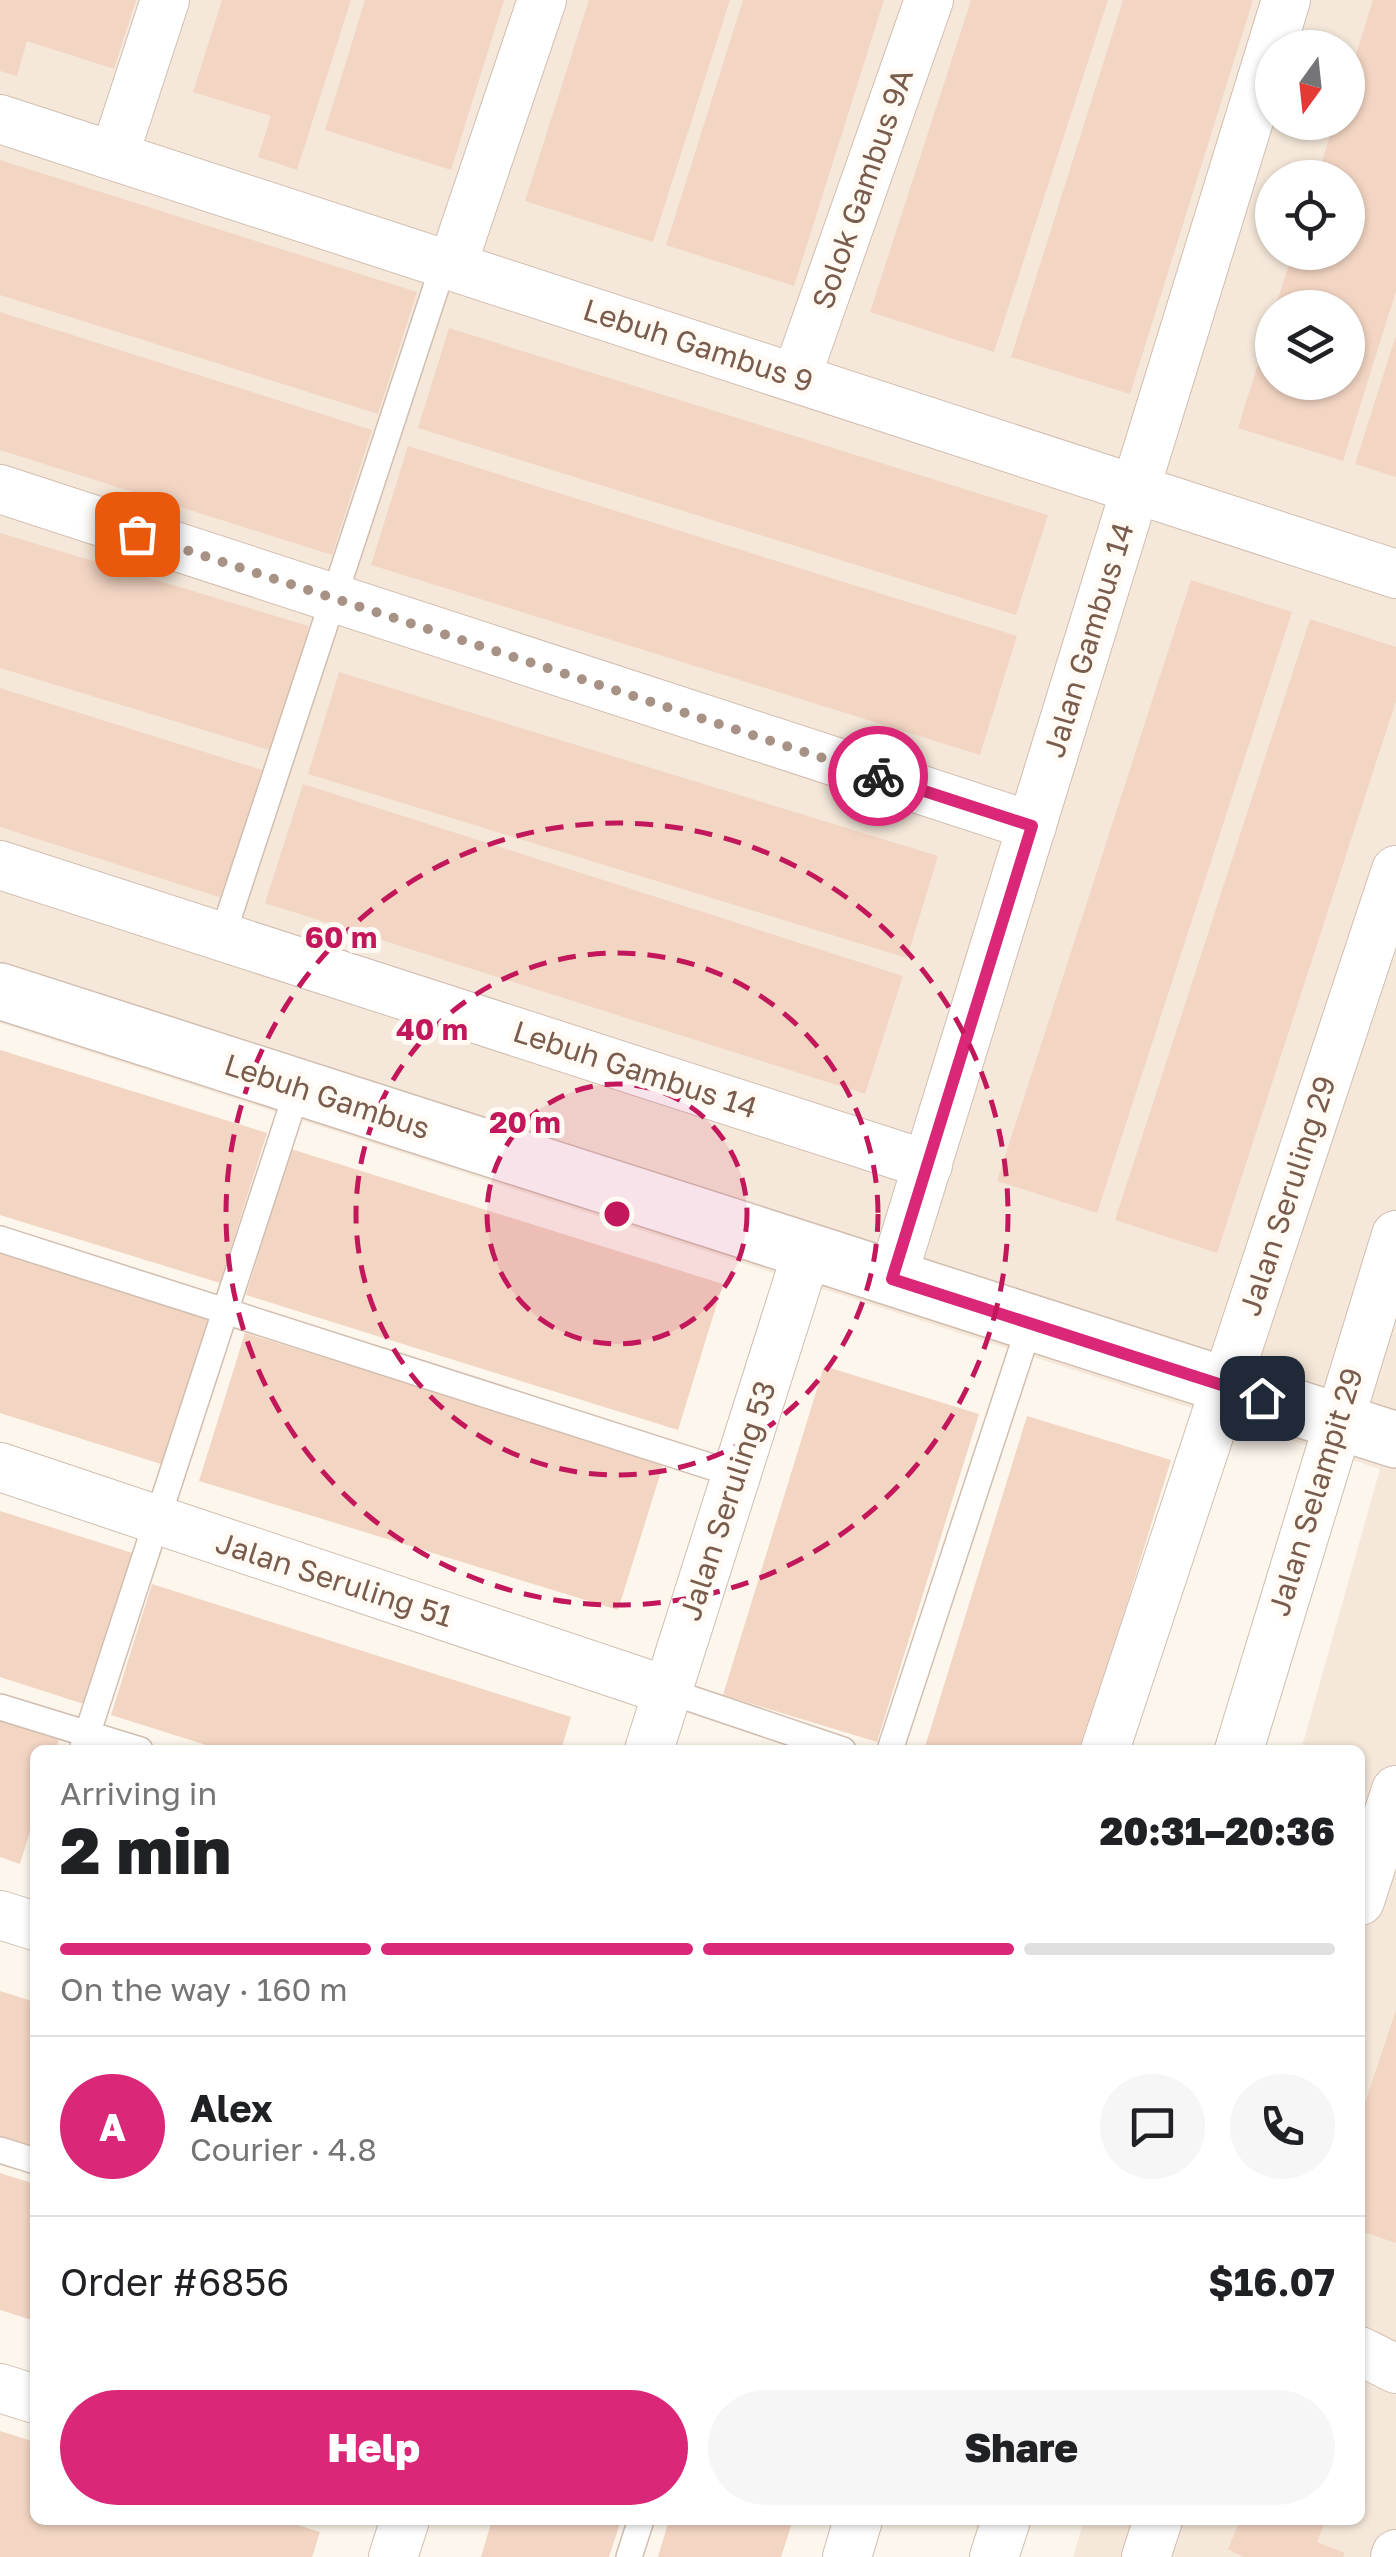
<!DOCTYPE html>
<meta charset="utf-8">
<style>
:root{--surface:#fff;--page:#f6f6f6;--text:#202124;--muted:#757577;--line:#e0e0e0;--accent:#db2777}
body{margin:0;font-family:"Golos Text",sans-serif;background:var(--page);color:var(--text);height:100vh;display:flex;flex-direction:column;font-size:38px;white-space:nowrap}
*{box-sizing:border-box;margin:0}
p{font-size:32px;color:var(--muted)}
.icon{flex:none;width:55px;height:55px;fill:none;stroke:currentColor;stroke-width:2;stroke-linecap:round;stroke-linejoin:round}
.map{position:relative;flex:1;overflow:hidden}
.details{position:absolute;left:30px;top:1745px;width:1335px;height:780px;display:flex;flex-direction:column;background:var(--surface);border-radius:15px;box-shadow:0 2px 8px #0004}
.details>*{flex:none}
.needle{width:65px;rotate:195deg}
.fabs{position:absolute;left:1255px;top:30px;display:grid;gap:20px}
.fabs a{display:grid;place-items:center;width:110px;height:110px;border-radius:50%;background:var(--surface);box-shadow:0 2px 8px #0004;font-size:50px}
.pin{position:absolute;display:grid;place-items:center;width:85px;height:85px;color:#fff;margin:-42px;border-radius:20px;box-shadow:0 5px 15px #0006}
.courier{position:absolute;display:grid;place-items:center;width:100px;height:100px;margin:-50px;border:8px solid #db2777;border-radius:50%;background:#fff;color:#222;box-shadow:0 2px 12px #0007}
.headline em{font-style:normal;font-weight:800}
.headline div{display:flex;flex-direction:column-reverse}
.headline{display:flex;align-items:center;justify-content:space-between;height:170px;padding:0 30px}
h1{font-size:65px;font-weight:800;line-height:75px}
.bar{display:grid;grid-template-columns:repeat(4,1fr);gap:15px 10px;align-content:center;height:120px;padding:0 30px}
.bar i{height:12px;border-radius:8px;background:var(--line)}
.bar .on{background:var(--accent)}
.bar p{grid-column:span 4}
.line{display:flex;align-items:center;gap:25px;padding:0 30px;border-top:2px solid var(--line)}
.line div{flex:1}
.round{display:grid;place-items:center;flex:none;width:105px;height:105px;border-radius:52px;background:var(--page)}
.action{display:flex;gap:20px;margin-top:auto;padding:20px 30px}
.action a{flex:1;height:115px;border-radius:60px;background:var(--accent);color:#fff;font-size:40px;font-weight:800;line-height:115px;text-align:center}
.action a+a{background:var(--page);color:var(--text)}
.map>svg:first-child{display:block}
.residential{fill:#f5e8da;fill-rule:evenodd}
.building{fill:#f3d5c3}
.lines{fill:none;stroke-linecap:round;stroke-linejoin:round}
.service-casing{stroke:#d1beb0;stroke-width:28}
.minor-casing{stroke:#d1beb0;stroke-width:50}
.tertiary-casing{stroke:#d1beb0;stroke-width:58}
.service{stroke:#fff;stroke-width:25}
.minor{stroke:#fff;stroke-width:48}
.tertiary{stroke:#fff;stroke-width:55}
.done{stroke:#a89285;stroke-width:10;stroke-dasharray:0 18}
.route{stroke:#db2777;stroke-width:12}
.ring{fill:none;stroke:#c2185b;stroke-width:5;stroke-dasharray:18 12}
.labels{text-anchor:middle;stroke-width:10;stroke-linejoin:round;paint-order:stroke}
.street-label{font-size:30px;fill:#7a5c4d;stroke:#fffaf3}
.centre{fill:#c2185b;stroke:#fffaf3;stroke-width:5}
.ring-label{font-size:30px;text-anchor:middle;font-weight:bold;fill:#c2185b;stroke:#fffaf3;stroke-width:10;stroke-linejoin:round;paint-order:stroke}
</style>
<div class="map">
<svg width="1396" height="2557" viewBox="0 0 1396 2557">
<rect width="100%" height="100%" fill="#fdf6ec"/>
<path class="residential" d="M0 0H1396V2557H1073L1084 2520H1360V1750H1301L1380 1469 0 1023ZM1272 48H1348V122H1272ZM1272 178H1348V252H1272ZM1272 308H1348V382H1272Z"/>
<path class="building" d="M0 0H136L114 69 27 41 17 76 0 71Z
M222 0H351L297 170 258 157 271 116 193 92Z
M365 0H504L451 170 325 130Z
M589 0H730L653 242 525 201Z
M743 0H884L794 286 666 245Z
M971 0H1108L994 352 870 312Z
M1123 0H1253L1130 394 1011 357Z
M1373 0H1396V291L1343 461 1238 428 1272 319V382H1348V308H1275L1293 252H1348V178H1317L1334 122H1348V80Z
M0 160 417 292 378 414 0 295Z
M0 312 372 430 332 555 0 450Z
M449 328 1048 515 1016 615 418 428Z
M1396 335V477L1355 464Z
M408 446 1017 636 980 755 371 565Z
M0 533 309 626 272 751 0 668Z
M1191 580 1292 612 1097 1213 997 1181Z
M1310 619 1396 647V701L1217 1253 1115 1220Z
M339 672 938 856 907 958 308 774Z
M0 688 262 770 222 898 0 827Z
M303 784 903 976 865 1094 265 903Z
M0 1050 267 1133 220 1283 0 1215Z
M291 1149 723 1284 678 1430 246 1295Z
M0 1252 210 1318 164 1465 0 1413Z
M245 1333 664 1462 618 1610 199 1481Z
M824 1366 979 1414 877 1742 723 1695Z
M1027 1416 1171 1460 1082 1750H924Z
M0 1511 139 1555 90 1706 0 1677Z
M152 1584 571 1717 561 1750H222L111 1715Z
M0 1717 60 1736 56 1750H35V1815L20 1864 0 1857Z
M0 1991 35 2002V2148L0 2137Z
M1396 2010V2243L1360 2231V2118Z
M0 2173 35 2184V2321L0 2310Z
M0 2431 35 2442V2520H282L320 2532 312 2557H0Z
M492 2520H621L609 2557H481Z
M669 2520H793L781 2557H658Z
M1240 2520H1326L1317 2542 1345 2553 1343 2557H1243L1228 2549Z"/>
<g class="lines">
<g class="service-casing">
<path id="service" d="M222 937 444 263
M0 1239 737 1475
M668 1691 843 1750
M0 1707 140 1750
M82 1750 298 1088
M890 1750 1030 1324
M0 2150 35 2161
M629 2557 641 2520"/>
</g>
<g class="minor-casing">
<path id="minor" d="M0 119 1396 574
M114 156 165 0
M452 266 542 0
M796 378 929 0
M0 489 1032 826
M0 865 928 1165
M892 1279 1286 0
M0 1467 668 1691
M649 1750 807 1252
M1105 1750 1396 870
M1239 1750 1396 1235
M1360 1901 1396 1790
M0 1915 35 1926
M1360 2351 1396 2369
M0 2388 35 2399
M393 2557 405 2520
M847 2557 858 2520
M994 2557 1006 2520
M1146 2557 1158 2520
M1395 2557 1396 2554"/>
</g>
<g class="tertiary-casing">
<path id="tertiary" d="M0 991 1396 1440"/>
</g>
<use href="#service" class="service"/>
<use href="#minor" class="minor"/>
<use href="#tertiary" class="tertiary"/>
</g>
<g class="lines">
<path class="done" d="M137 534 878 776"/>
<path class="route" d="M878 776 1032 826 892 1279 1262 1398"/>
</g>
<circle cx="617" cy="1214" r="130" fill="#c2185b" fill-opacity=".12"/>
<g class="ring">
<circle cx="617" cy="1214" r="130"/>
<circle cx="617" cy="1214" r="261"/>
<circle cx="617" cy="1214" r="391"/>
</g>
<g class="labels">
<g class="street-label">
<text transform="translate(863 189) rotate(-71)" y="10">Solok Gambus 9A</text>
<text transform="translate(698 346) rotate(18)" y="10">Lebuh Gambus 9</text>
<text transform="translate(1089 640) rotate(-73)" y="10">Jalan Gambus 14</text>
<text transform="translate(635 1070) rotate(18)" y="10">Lebuh Gambus 14</text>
<text transform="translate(327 1097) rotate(18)" y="10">Lebuh Gambus</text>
<text transform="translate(1288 1196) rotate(-72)" y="10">Jalan Seruling 29</text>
<text transform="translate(1316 1492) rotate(-73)" y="10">Jalan Selampit 29</text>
<text transform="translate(728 1501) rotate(-72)" y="10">Jalan Seruling 53</text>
<text transform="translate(334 1580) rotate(18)" y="10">Jalan Seruling 51</text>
</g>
</g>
<circle cx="617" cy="1214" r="15" class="centre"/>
<g class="ring-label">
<text x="341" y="948">60 m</text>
<text x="432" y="1040">40 m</text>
<text x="525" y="1133">20 m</text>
</g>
</svg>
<div class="fabs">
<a><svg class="needle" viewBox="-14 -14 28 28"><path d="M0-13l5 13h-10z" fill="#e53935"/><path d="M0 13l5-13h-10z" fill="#757577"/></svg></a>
<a><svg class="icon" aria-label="locate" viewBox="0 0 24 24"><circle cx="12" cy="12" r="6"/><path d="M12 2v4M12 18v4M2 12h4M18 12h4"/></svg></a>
<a><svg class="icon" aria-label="layers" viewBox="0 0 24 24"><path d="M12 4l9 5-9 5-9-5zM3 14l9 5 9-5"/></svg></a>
</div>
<div class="pin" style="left:137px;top:534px;background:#ea580c"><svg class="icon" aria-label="bag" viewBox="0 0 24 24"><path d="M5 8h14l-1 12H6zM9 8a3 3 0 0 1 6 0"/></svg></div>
<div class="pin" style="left:1262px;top:1398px;background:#1f2937"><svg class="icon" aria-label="home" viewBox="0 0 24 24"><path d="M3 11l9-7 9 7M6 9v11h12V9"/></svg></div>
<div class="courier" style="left:878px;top:776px"><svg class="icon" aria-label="bike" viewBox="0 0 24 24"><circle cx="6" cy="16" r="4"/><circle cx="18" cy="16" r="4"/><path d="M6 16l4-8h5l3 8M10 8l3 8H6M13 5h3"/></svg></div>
<section class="details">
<div class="headline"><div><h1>2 min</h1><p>Arriving in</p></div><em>20:31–20:36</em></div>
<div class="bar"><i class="on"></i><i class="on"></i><i class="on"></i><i></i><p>On the way · 160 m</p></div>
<div class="line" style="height:180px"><b class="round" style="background:var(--accent);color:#fff">A</b><div><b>Alex</b><p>Courier · 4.8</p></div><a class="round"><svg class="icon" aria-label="chat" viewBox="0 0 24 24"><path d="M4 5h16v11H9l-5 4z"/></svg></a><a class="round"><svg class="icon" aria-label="phone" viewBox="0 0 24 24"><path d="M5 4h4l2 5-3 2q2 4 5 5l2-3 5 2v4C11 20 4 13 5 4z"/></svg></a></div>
<div class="line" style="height:130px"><div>Order #6856</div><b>$16.07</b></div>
<div class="action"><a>Help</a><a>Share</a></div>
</section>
</div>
